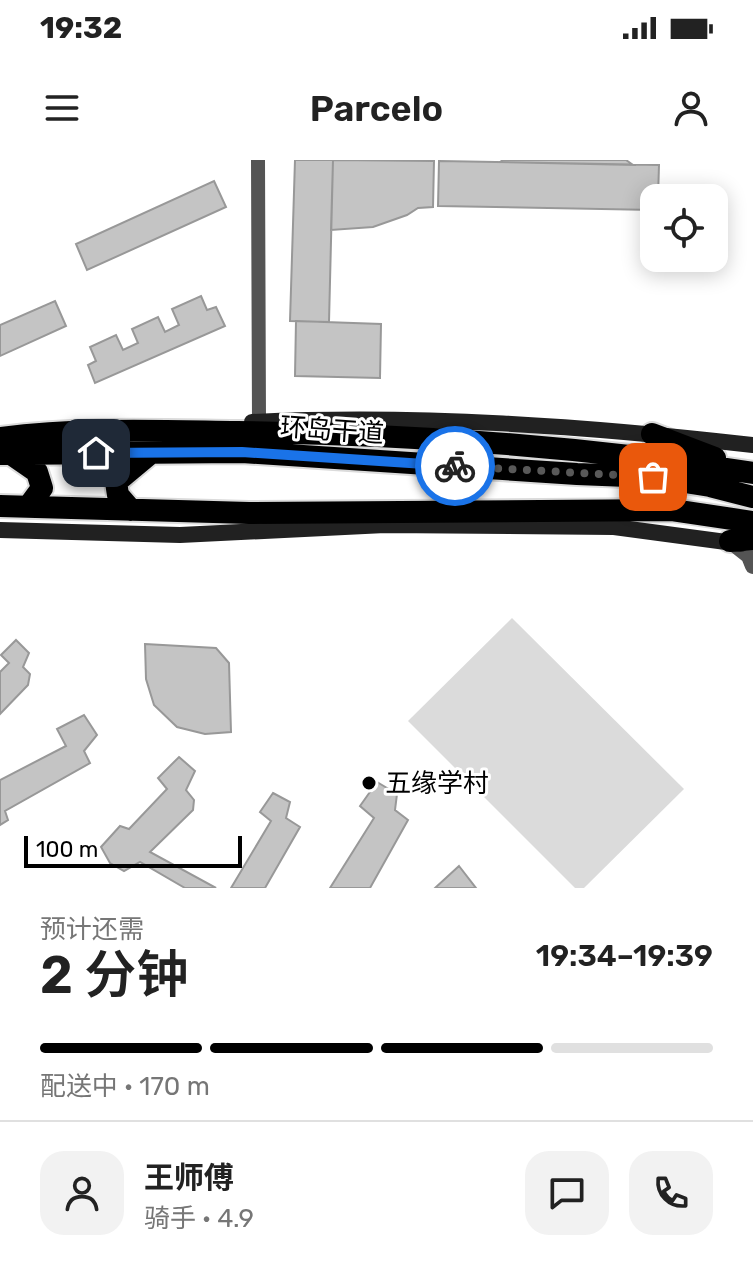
<!DOCTYPE html>
<html lang="zh">
<meta charset="utf-8">
<style>
:root{--surface:#fff;--page:#f2f2f2;--text:#222;--muted:#767676;--line:#e0e0e0;--accent:#000}
body{margin:0;font-family:Rubik,"Noto Sans SC",sans-serif;background:var(--page);color:var(--text);height:100vh;display:flex;flex-direction:column;font-size:30px;white-space:nowrap}
*{box-sizing:border-box;margin:0}
p{font-size:26px;color:var(--muted)}
.icon{flex:none;width:44px;height:44px;fill:none;stroke:currentColor;stroke-width:2;stroke-linecap:round;stroke-linejoin:round}
.map{position:relative;height:728px;overflow:hidden}
.details{display:flex;flex-direction:column;background:var(--surface);flex:1}
.details>*{flex:none}
.buttons{position:absolute;left:640px;top:24px;display:grid;gap:16px}
.buttons a{display:grid;place-items:center;width:88px;height:88px;border-radius:16px;background:var(--surface);box-shadow:0 4px 20px #0003;font-size:40px}
.scale{position:absolute;left:24px;bottom:20px;width:218px;box-sizing:border-box;padding-left:8px;border:4px solid #000;border-top:0;font-size:22px;line-height:28px;white-space:nowrap;color:#000;-webkit-text-stroke:6px #fff;paint-order:stroke}
.pin{position:absolute;display:grid;place-items:center;width:68px;height:68px;color:#fff;margin:-34px;border-radius:16px;box-shadow:0 4px 12px #0006}
.courier{position:absolute;display:grid;place-items:center;width:80px;height:80px;margin:-40px;border:6px solid #1a73e8;border-radius:50%;background:#fff;color:#222;box-shadow:0 2px 10px #0007}
.overview em{font-style:normal;font-weight:600}
.overview div{display:flex;flex-direction:column-reverse}
.overview{display:flex;align-items:center;justify-content:space-between;height:136px;padding:0 40px}
h1{font-size:52px;font-weight:600;line-height:60px}
.bar{display:grid;grid-template-columns:repeat(4,1fr);gap:12px 8px;align-content:center;height:96px;padding:0 40px}
.bar i{height:10px;border-radius:6px;background:var(--line)}
.bar .active{background:var(--accent)}
.bar p{grid-column:span 4}
.line{display:flex;align-items:center;gap:20px;padding:0 40px;border-top:2px solid var(--line)}
.line div{flex:1}
.round{display:grid;place-items:center;flex:none;width:84px;height:84px;border-radius:24px;background:var(--page)}
.status{display:flex;justify-content:space-between;align-items:center;height:56px;padding:0 40px;background:var(--surface);direction:ltr}
.status svg{height:22px;fill:currentColor}
header{display:flex;justify-content:space-between;align-items:center;height:104px;padding:0 40px;background:var(--surface);font-size:36px;font-weight:600}
.map>svg:first-child{display:block}
.green{fill:#dbdbdb}
.building{fill:#c4c4c4;stroke:#989898;stroke-width:2}
.lines{fill:none;stroke-linecap:round;stroke-linejoin:round}
.trunk-casing{stroke:#dbdbdb;stroke-width:26}
.minor{stroke:#545454;stroke-width:14}
.tertiary{stroke:#545454;stroke-width:16}
.secondary{stroke:#212121;stroke-width:16}
.trunk{stroke:#000;stroke-width:22}
.done{stroke:#595959;stroke-width:8;stroke-dasharray:0 14.4}
.route{stroke:#1a73e8;stroke-width:10}
.poi-dot{fill:#000;stroke:#fff;stroke-width:3}
.labels{text-anchor:middle;stroke-width:6;stroke-linejoin:round;paint-order:stroke}
.street-label{font-size:26px;fill:#000;stroke:#fff}
.poi-label{font-size:26px;fill:#000;stroke:#fff;text-anchor:start}
</style>
<div class="status"><b>19:32</b><svg viewBox="0 0 49 12"><path d="M0 12V9h3v3zM5 12V6h3v6zM10 12V3h3v9zM15 12V0h3v12zM26 1h20v11H26zM47 4h2v5h-2z"/></svg></div>
<header><svg class="icon" aria-label="menu" viewBox="0 0 24 24"><path d="M4 6h16M4 12h16M4 18h16"/></svg>Parcelo<svg class="icon" aria-label="person" viewBox="0 0 24 24"><circle cx="12" cy="8" r="4"/><path d="M4 21q1-7 8-7t8 7"/></svg></header>
<div class="map">
<svg width="753" height="728" viewBox="0 0 753 728">
<rect width="100%" height="100%" fill="#fff"/>
<path class="green" d="M512 458 684 629 584 728H575L408 561Z"/>
<path class="building" d="M295 0H333L329 162 290 161Z
M333 0 434 1 433 47 418 48 407 55 373 67 331 70Z
M503 0H626L633 5 500 2Z
M439 1 659 5 658 38H654V50L438 46Z
M214 21 226 47 87 110 76 84Z
M201 136 207 150 216 147 225 166 95 223 88 205 96 201 90 187 116 175 123 190 138 183 132 169 158 157 165 172 179 165 172 149Z
M55 141 66 166 0 196V165Z
M296 161 381 164 380 218 295 216Z
M16 480 29 493 23 507 30 514 28 525 0 554V512L9 503 1 495Z
M145 484 216 488 229 503 231 572 205 574 177 567 154 545 146 519Z
M84 555 97 575 84 591 90 603 5 651 8 660 0 665V620L66 586 57 569Z
M179 597 195 611 186 630 194 640 193 650 150 692 216 728H185L140 702 124 711 110 703 101 687 120 666 129 669 167 629 158 618Z
M377 622 397 634 395 650 408 660 370 728H330L374 658 360 646Z
M273 633 290 642 286 658 300 667 265 728H231L271 661 260 652Z
M459 706 476 728H435Z"/>
<g class="lines">
<g class="trunk-casing">
<path id="trunk" d="M652 274 715 298
M0 278C79 268 158 271 237 272 410 274 583 286 753 313
M0 294 242 292 577 314 653 317 710 326 753 337
M11 294 37 312 42 328 28 347
M0 346 249 353 672 350 753 362
M131 350 118 335 116 322 152 292
M730 381 753 379"/>
</g>
<path class="minor" d="M258 0 259 262"/>
<path class="tertiary" d="M730 381 749 396 753 406"/>
<path class="secondary" d="M252 262C419 254 587 266 753 285
M0 370 180 375 385 365 614 367 741 384"/>
<use href="#trunk" class="trunk"/>
</g>
<g class="lines">
<path class="done" d="M455 306 653 317"/>
<path class="route" d="M96 293 242 292 455 306"/>
</g>
<circle class="poi-dot" cx="369" cy="623" r="8"/>
<g class="labels">
<g class="street-label">
<text transform="translate(332 270) rotate(4)" y="9">环岛干道</text>
</g>
<g class="poi-label">
<text x="385" y="632">五缘学村</text>
</g>
</g>
</svg>
<div class="buttons">
<a><svg class="icon" aria-label="locate" viewBox="0 0 24 24"><circle cx="12" cy="12" r="6"/><path d="M12 2v4M12 18v4M2 12h4M18 12h4"/></svg></a>
</div>
<div class="scale">100 m</div>
<div class="pin" style="left:653px;top:317px;background:#ea580c"><svg class="icon" aria-label="bag" viewBox="0 0 24 24"><path d="M5 8h14l-1 12H6zM9 8a3 3 0 0 1 6 0"/></svg></div>
<div class="pin" style="left:96px;top:293px;background:#1f2937"><svg class="icon" aria-label="home" viewBox="0 0 24 24"><path d="M3 11l9-7 9 7M6 9v11h12V9"/></svg></div>
<div class="courier" style="left:455px;top:306px"><svg class="icon" aria-label="bike" viewBox="0 0 24 24"><circle cx="6" cy="16" r="4"/><circle cx="18" cy="16" r="4"/><path d="M6 16l4-8h5l3 8M10 8l3 8H6M13 5h3"/></svg></div>
</div>
<section class="details">
<div class="overview"><div><h1>2 分钟</h1><p>预计还需</p></div><em>19:34–19:39</em></div>
<div class="bar"><i class="active"></i><i class="active"></i><i class="active"></i><i></i><p>配送中 · 170 m</p></div>
<div class="line" style="height:144px"><a class="round"><svg class="icon" aria-label="person" viewBox="0 0 24 24"><circle cx="12" cy="8" r="4"/><path d="M4 21q1-7 8-7t8 7"/></svg></a><div><b>王师傅</b><p>骑手 · 4.9</p></div><a class="round"><svg class="icon" aria-label="chat" viewBox="0 0 24 24"><path d="M4 5h16v11H9l-5 4z"/></svg></a><a class="round"><svg class="icon" aria-label="phone" viewBox="0 0 24 24"><path d="M5 4h4l2 5-3 2q2 4 5 5l2-3 5 2v4C11 20 4 13 5 4z"/></svg></a></div>
</section>
